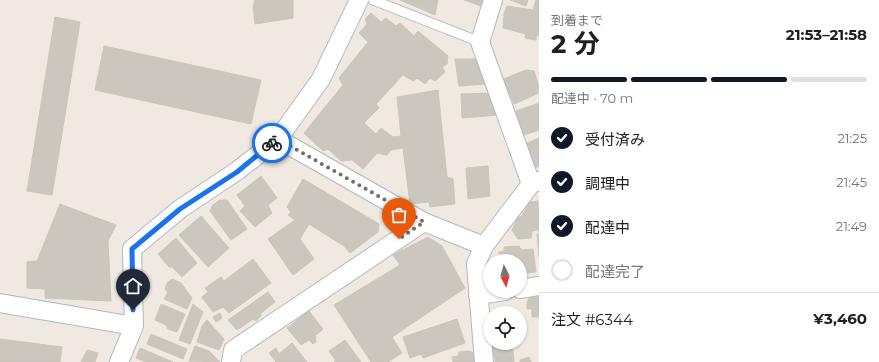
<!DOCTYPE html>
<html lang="ja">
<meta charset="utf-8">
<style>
:root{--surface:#fff;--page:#f6f6f6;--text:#202124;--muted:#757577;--line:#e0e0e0;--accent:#111827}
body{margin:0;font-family:Montserrat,"Noto Sans JP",sans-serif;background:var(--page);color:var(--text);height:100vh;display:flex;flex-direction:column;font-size:15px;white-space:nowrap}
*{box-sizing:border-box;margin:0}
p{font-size:13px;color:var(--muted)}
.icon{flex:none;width:22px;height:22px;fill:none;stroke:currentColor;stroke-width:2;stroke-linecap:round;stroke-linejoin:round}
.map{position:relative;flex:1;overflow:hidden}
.details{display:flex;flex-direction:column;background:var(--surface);width:340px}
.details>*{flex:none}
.needle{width:26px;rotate:174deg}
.controls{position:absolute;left:483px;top:254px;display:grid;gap:8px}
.controls a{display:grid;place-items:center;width:44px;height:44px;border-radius:50%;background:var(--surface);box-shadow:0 1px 3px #0004;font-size:20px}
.pin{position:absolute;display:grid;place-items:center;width:34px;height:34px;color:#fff;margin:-41px -17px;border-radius:50% 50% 50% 0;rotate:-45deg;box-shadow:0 0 4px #0007}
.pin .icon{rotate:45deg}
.courier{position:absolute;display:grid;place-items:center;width:40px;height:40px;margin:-20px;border:3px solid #1a73e8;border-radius:50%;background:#fff;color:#222;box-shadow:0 1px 5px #0007}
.summary em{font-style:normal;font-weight:700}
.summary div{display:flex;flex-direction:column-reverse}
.summary{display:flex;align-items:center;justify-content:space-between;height:68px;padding:0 12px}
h1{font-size:26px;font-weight:700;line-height:30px}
.bar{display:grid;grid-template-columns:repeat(4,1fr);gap:6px 4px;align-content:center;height:48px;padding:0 12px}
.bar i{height:5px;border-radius:3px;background:var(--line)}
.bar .on{background:var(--accent)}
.bar p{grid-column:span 4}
.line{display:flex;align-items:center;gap:10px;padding:0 12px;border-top:1px solid var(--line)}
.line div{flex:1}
ol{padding:0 12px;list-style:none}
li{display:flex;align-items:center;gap:12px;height:44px}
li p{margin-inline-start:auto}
li .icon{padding:4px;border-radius:50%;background:var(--accent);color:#fff;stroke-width:4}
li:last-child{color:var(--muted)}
li i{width:22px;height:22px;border:2px solid var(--line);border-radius:50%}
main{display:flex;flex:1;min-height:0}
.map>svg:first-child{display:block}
.building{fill:#cbc7bf;stroke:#cbc5ba}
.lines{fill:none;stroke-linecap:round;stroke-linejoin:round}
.service-casing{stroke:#b4b7c1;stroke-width:11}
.minor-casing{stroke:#b4b7c1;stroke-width:20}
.service{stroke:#fff;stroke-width:9}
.minor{stroke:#fff;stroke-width:18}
.done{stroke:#726f6d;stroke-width:4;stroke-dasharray:0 7.2}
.route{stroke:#1a73e8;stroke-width:5}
</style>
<main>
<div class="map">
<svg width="539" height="362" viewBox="0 0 539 362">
<rect width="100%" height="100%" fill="#efe9e1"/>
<path class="building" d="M255 0H293V18L255 24 253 7Z
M400 0H438L435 15Z
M464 0H483L481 6Z
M510 0H528L526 6Z
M536 0H539V35H537L536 40 525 38 526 34 503 28 504 14 507 6 533 10Z
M371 13 381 22 386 18 396 26 400 23 414 36 418 31 448 56 447 64 442 67 445 72 435 81 430 78 425 84 417 78 413 81 403 75 376 104 379 108 364 123 376 134 381 128 393 137 401 136 397 97 438 90 447 177 453 179 455 204 430 207 429 202 410 204 403 148 391 150 387 155 377 153 363 169 352 160 341 161 328 149 323 151 304 133 343 85 339 78 368 42 359 33 367 24 365 19Z
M55 17 80 22 52 195 27 191Z
M104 46 261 80 251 124 95 90Z
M455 59H481L486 84 459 86Z
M526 70 534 71 539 87V93L514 104 503 79Z
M492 93 498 115 462 118 461 94Z
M539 103V130L524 135 516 111Z
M539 138V166L535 168 527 143Z
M488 166 490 196 468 199 466 168Z
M261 176 277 198 268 205 272 213 255 227 240 211 245 206 237 195Z
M303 179 379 224 378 232 350 253 344 246 309 224 300 239 314 259 293 275 268 239 295 220 288 215 291 212 287 207Z
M220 200H227L247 229 231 240 210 211 213 205Z
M538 201 539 230 532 231 531 238 518 239 512 230 518 217H521L530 202Z
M60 204 116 225 108 241 111 301 45 298V289L27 288V262L37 261Z
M201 216 229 248 208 267 179 235Z
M537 234H539V257Z
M428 237 442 246 465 288 392 337 402 353 388 362H371L334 305 400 265 393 255Z
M176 238 197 263 182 277 172 267H169L158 254Z
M519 246 521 250 533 249 536 272 526 273V276L520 277V261H500L499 252 504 251V247Z
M253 259 271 283 229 313 223 307 213 312 202 297 208 292 205 288 221 277 224 281Z
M172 279 181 283 192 298 187 309 164 299 168 292 165 289 167 283Z
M268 292 275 302 261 313V316L256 321 253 319 237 330 228 320Z
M539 296V317H532V309H527V302L530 297Z
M161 304 185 314 177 332 168 329 166 325 155 320Z
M193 304 203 312 190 344 179 340Z
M309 311 323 329 315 336 316 342 313 344 309 340 301 345 287 328Z
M509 311 510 313H490V322L488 321V315L490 312Z
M220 313 222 318 216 322 213 317Z
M457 319 465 343 423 358 421 354 410 358 403 337Z
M207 320 224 339 219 350 197 342 202 326Z
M151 334 187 349 183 359 147 344Z
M0 339 62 347 60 362H0Z
M345 340 361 362H334L336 361 329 351Z
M292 343 307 362H276L269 353 276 348 279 354Z
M491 343H512L514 362H495V358L492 356Z
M195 346 209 351 220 362 189 361Z
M140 348 173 362H146L136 358Z
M87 350 98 353 95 362H81Z
M469 351 474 353 475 362H453L452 357 458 356 459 352Z
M529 357 531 362H520V360Z"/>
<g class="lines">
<g class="service-casing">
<path id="service" d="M373 0 480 42"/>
</g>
<g class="minor-casing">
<path id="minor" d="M493 0 480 42 531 184
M278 139 424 222 484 246
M520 289 539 286
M478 295 505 291
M0 303 134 326
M119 362 134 326 132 249 180 209 237 171 278 139 321 79 359 0
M231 362 233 350 424 222
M484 362 476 264 484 246 531 184 539 181"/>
</g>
<use href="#service" class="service"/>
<use href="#minor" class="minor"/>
</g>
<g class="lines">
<path class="done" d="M272 143 278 139 424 222 399 239"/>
<path class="route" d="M133 310 132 249 180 209 237 172 272 143"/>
</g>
</svg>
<div class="controls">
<a><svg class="needle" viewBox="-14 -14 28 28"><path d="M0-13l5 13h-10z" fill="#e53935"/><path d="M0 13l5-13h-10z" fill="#757577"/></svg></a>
<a><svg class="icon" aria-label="locate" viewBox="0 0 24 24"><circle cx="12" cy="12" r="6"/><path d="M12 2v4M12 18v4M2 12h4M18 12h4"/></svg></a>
</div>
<div class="pin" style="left:399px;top:239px;background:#ea580c"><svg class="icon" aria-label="bag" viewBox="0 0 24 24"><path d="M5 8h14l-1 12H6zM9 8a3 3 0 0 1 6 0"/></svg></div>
<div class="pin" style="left:133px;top:310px;background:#1f2937"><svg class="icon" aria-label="home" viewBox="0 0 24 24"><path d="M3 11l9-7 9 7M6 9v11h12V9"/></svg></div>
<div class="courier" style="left:272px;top:143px"><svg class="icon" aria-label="bike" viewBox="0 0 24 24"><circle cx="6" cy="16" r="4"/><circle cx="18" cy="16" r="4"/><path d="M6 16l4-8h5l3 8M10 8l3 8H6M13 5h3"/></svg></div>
</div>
<section class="details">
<div class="summary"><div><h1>2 分</h1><p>到着まで</p></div><em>21:53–21:58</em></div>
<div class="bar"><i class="on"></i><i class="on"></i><i class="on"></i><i></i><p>配達中 · 70 m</p></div>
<ol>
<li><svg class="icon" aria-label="check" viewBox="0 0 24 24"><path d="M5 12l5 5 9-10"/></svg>受付済み<p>21:25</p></li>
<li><svg class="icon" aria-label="check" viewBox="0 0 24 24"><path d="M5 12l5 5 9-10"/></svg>調理中<p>21:45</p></li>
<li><svg class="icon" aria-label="check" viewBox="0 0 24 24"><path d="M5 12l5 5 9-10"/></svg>配達中<p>21:49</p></li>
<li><i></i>配達完了</li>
</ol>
<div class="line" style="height:52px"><div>注文 #6344</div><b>¥3,460</b></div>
</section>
</main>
